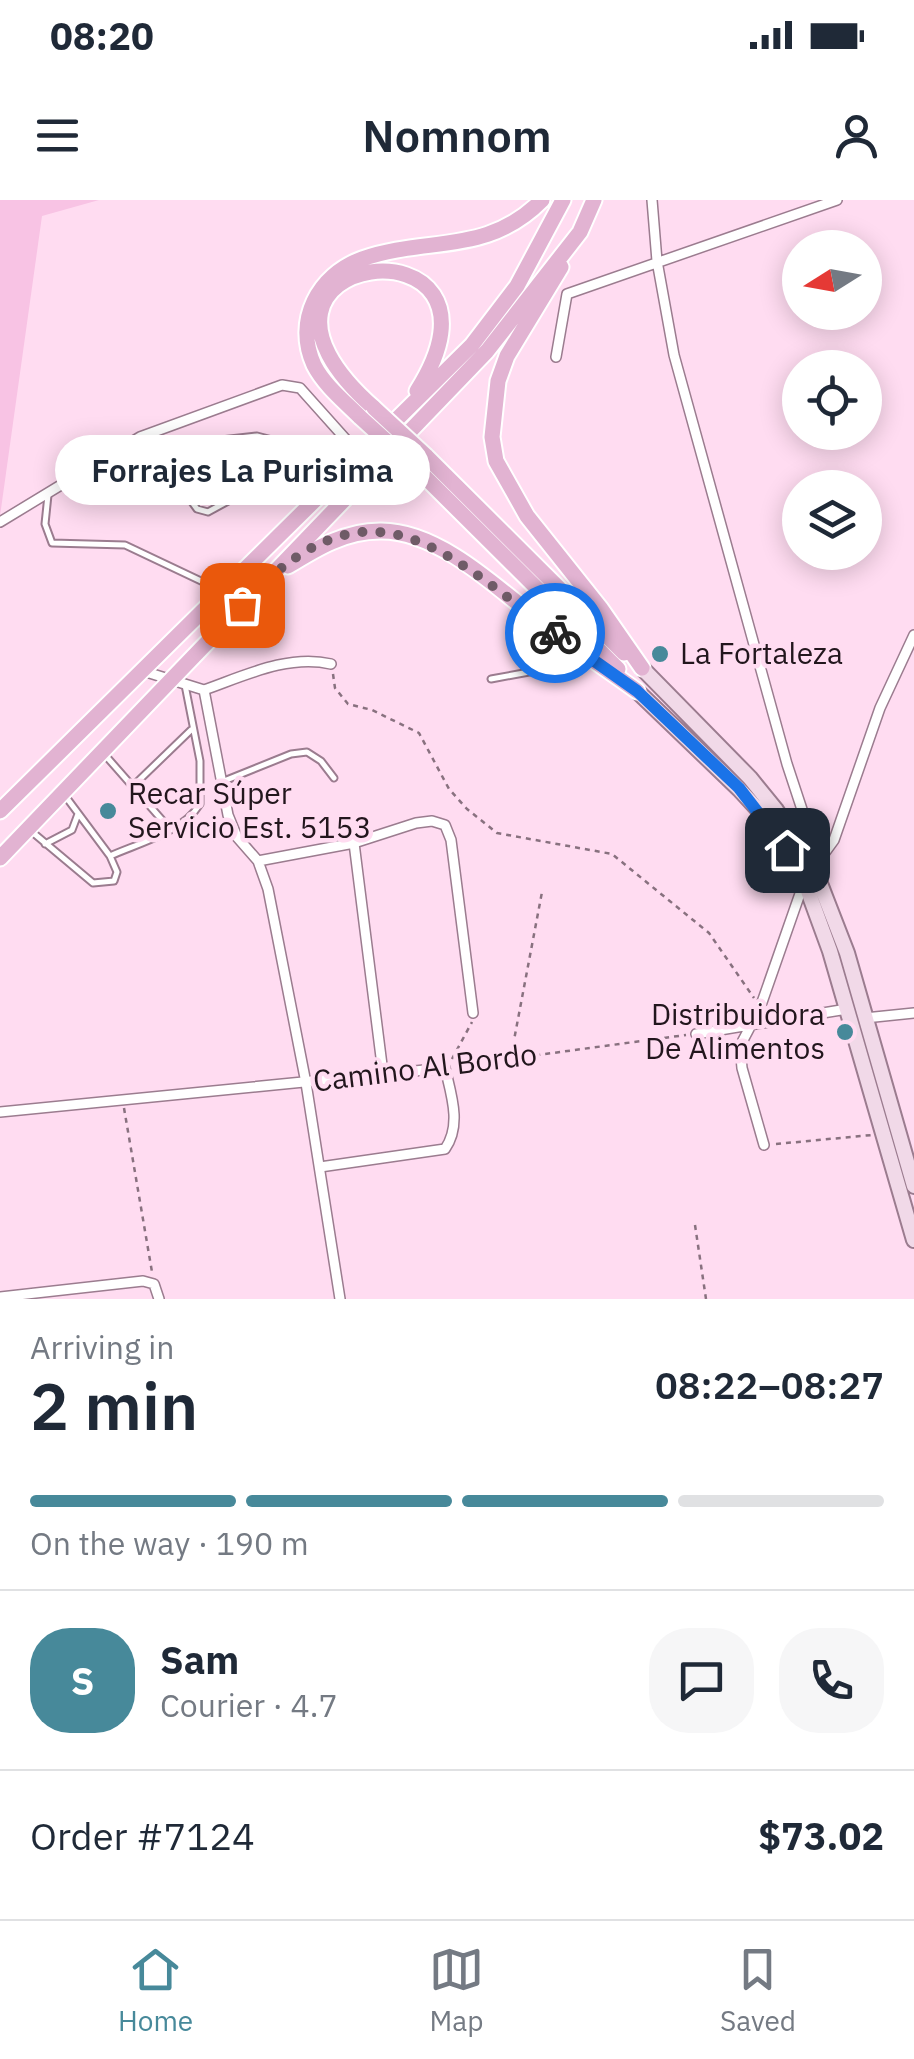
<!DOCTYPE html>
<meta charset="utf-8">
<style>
:root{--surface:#fff;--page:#f6f6f7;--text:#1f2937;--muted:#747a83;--line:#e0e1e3;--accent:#47899a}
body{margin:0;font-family:"IBM Plex Sans",sans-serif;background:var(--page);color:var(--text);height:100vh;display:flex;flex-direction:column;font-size:38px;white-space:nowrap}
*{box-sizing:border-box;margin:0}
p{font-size:32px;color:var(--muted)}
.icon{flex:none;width:55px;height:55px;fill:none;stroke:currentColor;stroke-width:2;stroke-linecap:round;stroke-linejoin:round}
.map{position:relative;height:1099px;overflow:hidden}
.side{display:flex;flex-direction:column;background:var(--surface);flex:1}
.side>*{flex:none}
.needle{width:65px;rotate:259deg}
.buttons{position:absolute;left:782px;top:30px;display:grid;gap:20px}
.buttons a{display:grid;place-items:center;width:100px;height:100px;border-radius:50%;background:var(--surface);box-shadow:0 5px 25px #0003;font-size:50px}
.pin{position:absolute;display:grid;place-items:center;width:85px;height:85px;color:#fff;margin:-42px;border-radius:20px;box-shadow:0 5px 15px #0006}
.courier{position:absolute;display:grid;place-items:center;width:100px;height:100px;margin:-50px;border:8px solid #1a73e8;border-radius:50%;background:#fff;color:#222;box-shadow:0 2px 12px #0007}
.bubble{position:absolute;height:70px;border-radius:35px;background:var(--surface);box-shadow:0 5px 25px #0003;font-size:32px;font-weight:600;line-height:70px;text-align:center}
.summary em{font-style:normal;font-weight:600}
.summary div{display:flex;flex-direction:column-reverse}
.summary{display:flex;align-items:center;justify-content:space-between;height:170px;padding:0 30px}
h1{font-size:65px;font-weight:600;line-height:75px}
.bar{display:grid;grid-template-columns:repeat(4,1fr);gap:15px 10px;align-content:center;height:120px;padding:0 30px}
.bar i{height:12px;border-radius:8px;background:var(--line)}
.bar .current{background:var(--accent)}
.bar p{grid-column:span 4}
.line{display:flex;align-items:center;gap:25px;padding:0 30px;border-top:2px solid var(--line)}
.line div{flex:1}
.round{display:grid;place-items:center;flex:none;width:105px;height:105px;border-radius:40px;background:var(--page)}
.status{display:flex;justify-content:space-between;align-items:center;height:70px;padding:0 50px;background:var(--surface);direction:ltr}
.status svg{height:28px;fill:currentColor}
header{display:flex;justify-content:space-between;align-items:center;height:130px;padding:0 30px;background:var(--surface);font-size:45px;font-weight:600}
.dock{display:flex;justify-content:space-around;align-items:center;height:140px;border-top:2px solid var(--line);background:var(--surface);font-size:28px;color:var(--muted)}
.dock a{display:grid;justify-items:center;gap:5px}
.dock .current{color:var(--accent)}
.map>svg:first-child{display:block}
.green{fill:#f8c3e4}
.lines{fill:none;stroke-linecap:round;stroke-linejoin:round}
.service-casing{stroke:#9b7c8f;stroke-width:9}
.minor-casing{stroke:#9b7c8f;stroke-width:12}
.secondary-casing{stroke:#9b7c8f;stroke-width:18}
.primary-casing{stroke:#fff;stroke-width:19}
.path{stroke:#88717f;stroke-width:2.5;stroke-dasharray:5 5;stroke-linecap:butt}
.service{stroke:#fff;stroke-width:5}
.minor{stroke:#fff;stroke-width:9}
.secondary{stroke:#f1d9e8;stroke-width:14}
.primary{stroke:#e2b3d2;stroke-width:15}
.primary-bridge-casing{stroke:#fff;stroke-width:19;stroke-linecap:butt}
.primary-bridge{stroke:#e2b3d2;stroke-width:15}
.done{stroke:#6f5b67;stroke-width:10;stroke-dasharray:0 18}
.route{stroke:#1a73e8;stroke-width:12}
.poi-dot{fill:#47899a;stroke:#ffdcf1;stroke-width:4}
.labels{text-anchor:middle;stroke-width:9;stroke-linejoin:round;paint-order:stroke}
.poi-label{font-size:30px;fill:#22161d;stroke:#ffdcf1;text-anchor:start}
.street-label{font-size:30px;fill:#22161d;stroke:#ffdcf1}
</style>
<div class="status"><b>08:20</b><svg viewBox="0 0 49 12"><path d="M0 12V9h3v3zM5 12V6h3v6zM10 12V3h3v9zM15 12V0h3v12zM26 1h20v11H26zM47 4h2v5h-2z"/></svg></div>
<header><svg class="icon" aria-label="menu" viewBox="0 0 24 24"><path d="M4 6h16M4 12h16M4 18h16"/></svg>Nomnom<svg class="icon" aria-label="person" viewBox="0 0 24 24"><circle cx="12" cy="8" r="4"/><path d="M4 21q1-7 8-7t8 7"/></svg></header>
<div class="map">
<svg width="914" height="1099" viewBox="0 0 914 1099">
<rect width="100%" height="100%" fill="#ffdcf1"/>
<path class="green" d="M0 0H99L42 16 0 316Z"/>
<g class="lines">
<g class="service-casing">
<path id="service" d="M328 280 289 268 208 312 197 309 181 287 184 268 221 240 257 236 349 260
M48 295 45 324 52 343 125 345 220 390
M491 479 540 470 575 451
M105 555 170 629
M224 581 291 554 307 552 321 561 334 578
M132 587 191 530
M31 631 93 683 114 681 117 672 110 656 66 597
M45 644 72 630 78 614
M110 656C139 643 183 632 200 604V561L185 485"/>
</g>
<g class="minor-casing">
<path id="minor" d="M652 0 657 61 674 155 787 564 819 661
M556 157 567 94 837 0
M0 322 140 237 282 185 300 188 359 254
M143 471 204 490 228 615 237 637 258 661 268 689 306 883 340 1099
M204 490C244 476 288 454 331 464
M354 643 383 873
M258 661 354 643 416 623 432 621 445 625 451 640 473 813
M818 662 834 640 880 508 914 435
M865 818 914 813
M696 834 847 809
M0 912 445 868C451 894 462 925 445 949L320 967
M764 945 742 868 740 846 760 808 803 685
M0 1097 143 1081 154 1084 159 1099"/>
</g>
<g class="secondary-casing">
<path id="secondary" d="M642 468 750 578 776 610 814 668 847 753 914 986
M637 491 739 589 764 616 804 680 830 751 914 1040"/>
</g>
<g class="primary-casing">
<path id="primary" d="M561 67 507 156 498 181 492 237 496 261 527 316 601 409 642 468
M374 208C193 49 532 10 417 191
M360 217C345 202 324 185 314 165 294 121 318 75 362 59 427 36 487 56 542 0
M426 256 624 453
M415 267 618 469
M288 366C317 348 345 331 380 331 441 330 504 394 549 429 578 450 608 470 637 491
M0 611 472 145 517 86 563 0
M0 658 487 151 580 32 594 0"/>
</g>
<path class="path" d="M333 474 335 488 348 504 372 510 419 533 449 589 467 609 497 633 612 654 709 733 754 798
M511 856 542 692
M452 859 472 822
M456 866 686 835
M124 908 152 1072
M776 944 872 935
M695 1025 706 1099"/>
<use href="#service" class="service"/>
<use href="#minor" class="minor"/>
<use href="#secondary" class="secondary"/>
<use href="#primary" class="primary"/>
<g class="primary-bridge-casing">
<path id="primary-bridge" d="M374 208 426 256
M360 217 415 267"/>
</g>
<use href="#primary-bridge" class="primary-bridge"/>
</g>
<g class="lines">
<path class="done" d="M242 405C368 270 439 347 555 433"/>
<path class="route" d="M555 433 637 491 739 588 787 650"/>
</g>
<g class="poi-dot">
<circle cx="660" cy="454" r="10"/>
<circle cx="108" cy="611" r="10"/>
<circle cx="845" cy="832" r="10"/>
</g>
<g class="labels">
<g class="poi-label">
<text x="680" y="464">La Fortaleza</text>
<text x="128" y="604">Recar Súper<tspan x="128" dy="34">Servicio Est. 5153</tspan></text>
<text x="825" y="825" text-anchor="end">Distribuidora<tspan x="825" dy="34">De Alimentos</tspan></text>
</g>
<g class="street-label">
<text transform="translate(425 868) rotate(-7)" y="10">Camino Al Bordo</text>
</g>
</g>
</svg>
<div class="buttons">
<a><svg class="needle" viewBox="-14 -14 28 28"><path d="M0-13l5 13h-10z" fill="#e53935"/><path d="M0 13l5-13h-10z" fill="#747a83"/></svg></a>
<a><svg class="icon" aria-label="locate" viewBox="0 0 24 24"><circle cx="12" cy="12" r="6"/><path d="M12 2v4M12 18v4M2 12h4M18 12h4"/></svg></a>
<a><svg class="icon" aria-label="layers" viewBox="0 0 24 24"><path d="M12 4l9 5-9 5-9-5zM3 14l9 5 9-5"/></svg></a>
</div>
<div class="pin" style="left:242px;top:405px;background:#ea580c"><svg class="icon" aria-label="bag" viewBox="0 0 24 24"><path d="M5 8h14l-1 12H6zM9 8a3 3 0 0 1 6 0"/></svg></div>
<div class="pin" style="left:787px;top:650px;background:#1f2937"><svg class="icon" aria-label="home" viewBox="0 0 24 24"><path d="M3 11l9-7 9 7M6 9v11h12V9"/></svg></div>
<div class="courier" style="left:555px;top:433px"><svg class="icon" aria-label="bike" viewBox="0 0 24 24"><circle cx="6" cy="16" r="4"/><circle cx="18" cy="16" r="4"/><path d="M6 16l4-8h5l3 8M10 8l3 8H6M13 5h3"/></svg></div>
<div class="bubble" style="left:55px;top:235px;width:375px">Forrajes La Purisima</div>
</div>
<section class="side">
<div class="summary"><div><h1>2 min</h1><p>Arriving in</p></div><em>08:22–08:27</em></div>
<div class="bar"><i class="current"></i><i class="current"></i><i class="current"></i><i></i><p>On the way · 190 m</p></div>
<div class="line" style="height:180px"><b class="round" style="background:var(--accent);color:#fff">S</b><div><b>Sam</b><p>Courier · 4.7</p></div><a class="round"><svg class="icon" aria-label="chat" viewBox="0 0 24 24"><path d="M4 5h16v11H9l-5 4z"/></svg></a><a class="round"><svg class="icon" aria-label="phone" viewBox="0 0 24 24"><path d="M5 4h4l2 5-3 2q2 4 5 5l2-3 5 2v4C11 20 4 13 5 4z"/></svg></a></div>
<div class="line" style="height:130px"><div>Order #7124</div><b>$73.02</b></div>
</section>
<nav class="dock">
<a class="current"><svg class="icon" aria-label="home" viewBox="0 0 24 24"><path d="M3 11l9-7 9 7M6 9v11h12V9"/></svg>Home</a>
<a><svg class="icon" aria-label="map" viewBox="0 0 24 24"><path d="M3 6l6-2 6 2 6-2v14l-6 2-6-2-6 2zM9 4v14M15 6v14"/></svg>Map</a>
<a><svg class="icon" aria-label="saved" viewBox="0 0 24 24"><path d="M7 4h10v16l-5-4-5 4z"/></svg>Saved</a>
</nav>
